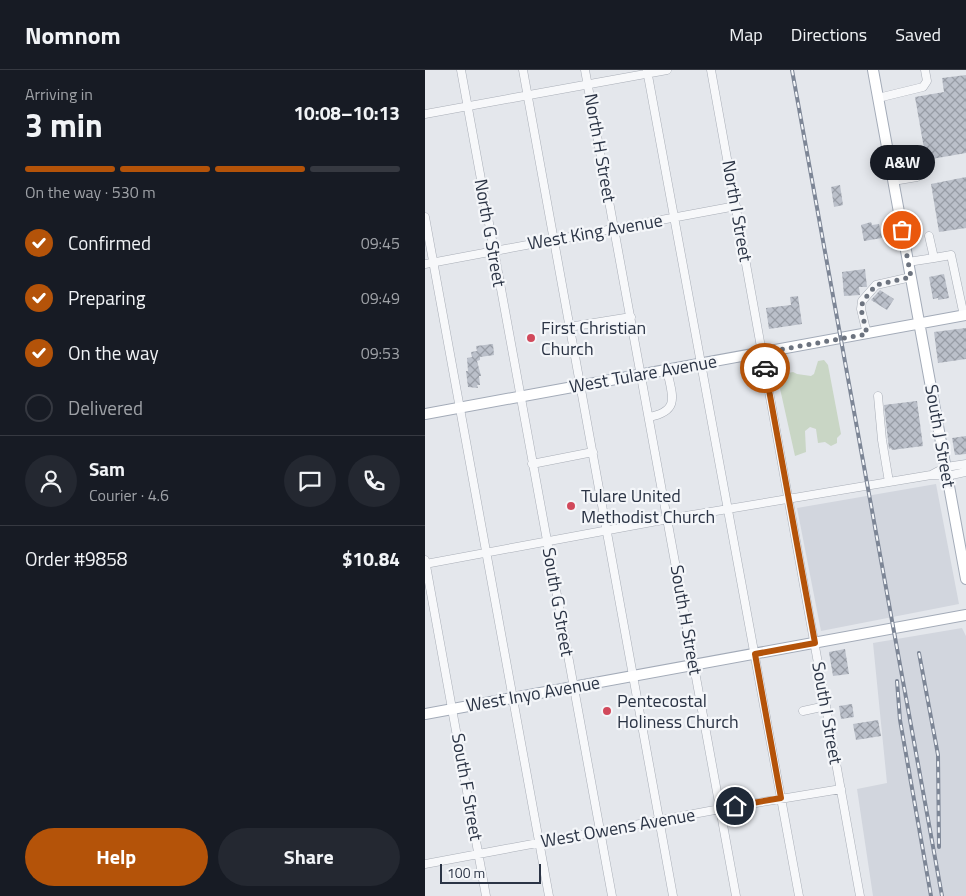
<!DOCTYPE html>
<meta charset="utf-8">
<style>
:root{--surface:#171b24;--page:#242831;--text:#f1f3f6;--muted:#9ea1a6;--line:#363941;--accent:#b45309}
body{margin:0;font-family:"Titillium Web",sans-serif;background:var(--page);color:var(--text);height:100vh;display:flex;flex-direction:column;font-size:19px;white-space:nowrap}
*{box-sizing:border-box;margin:0}
p{font-size:16px;color:var(--muted)}
.icon{flex:none;width:28px;height:28px;fill:none;stroke:currentColor;stroke-width:2;stroke-linecap:round;stroke-linejoin:round}
.map{position:relative;flex:1;overflow:hidden}
.details{display:flex;flex-direction:column;background:var(--surface);width:425px}
.details>*{flex:none}
.scale{position:absolute;left:15px;bottom:12px;width:101px;box-sizing:border-box;padding-left:5px;border:2px solid #2b3445;border-top:0;font-size:14px;line-height:18px;white-space:nowrap;color:#2b3445;-webkit-text-stroke:4px #f4f6f9;paint-order:stroke}
.pin{position:absolute;display:grid;place-items:center;width:42px;height:42px;color:#fff;margin:-21px;border:2px solid #fff;border-radius:50%;box-shadow:0 1px 5px #0007}
.courier{position:absolute;display:grid;place-items:center;width:50px;height:50px;margin:-25px;border:4px solid #b45309;border-radius:50%;background:#fff;color:#222;box-shadow:0 1px 6px #0007}
.bubble{position:absolute;height:35px;border-radius:18px;background:var(--surface);box-shadow:0 2px 12px #0003;font-size:16px;font-weight:700;line-height:35px;text-align:center}
.head em{font-style:normal;font-weight:700}
.head div{display:flex;flex-direction:column-reverse}
.head{display:flex;align-items:center;justify-content:space-between;height:85px;padding:0 25px}
h1{font-size:32px;font-weight:700;line-height:38px}
.bar{display:grid;grid-template-columns:repeat(4,1fr);gap:8px 5px;align-content:center;height:60px;padding:0 25px}
.bar i{height:6px;border-radius:4px;background:var(--line)}
.bar .current{background:var(--accent)}
.bar p{grid-column:span 4}
.line{display:flex;align-items:center;gap:12px;padding:0 25px;border-top:1px solid var(--line)}
.line div{flex:1}
.round{display:grid;place-items:center;flex:none;width:52px;height:52px;border-radius:26px;background:var(--page)}
ol{padding:0 25px;list-style:none}
li{display:flex;align-items:center;gap:15px;height:55px}
li p{margin-inline-start:auto}
li .icon{padding:5px;border-radius:50%;background:var(--accent);color:#fff;stroke-width:4}
li:last-child{color:var(--muted)}
li i{width:28px;height:28px;border:2px solid var(--line);border-radius:50%}
.primary-button{display:flex;gap:10px;margin-top:auto;padding:10px 25px}
.primary-button a{flex:1;height:58px;border-radius:30px;background:var(--accent);color:#fff;font-size:20px;font-weight:700;line-height:58px;text-align:center}
.primary-button a+a{background:var(--page);color:var(--text)}
header{display:flex;align-items:center;gap:30px;box-sizing:border-box;height:70px;padding:0 25px;background:var(--surface);border-bottom:1px solid var(--line)}
header strong{font-size:24px}
nav{display:flex;gap:28px;margin-inline-start:auto;font-size:18px}
main{display:flex;flex:1;min-height:0}
.map>svg:first-child{display:block}
.built{fill:#d2d6de}
.pitch{fill:#c9d6c5}
.building{fill:url(#building-cross-hatch)}
.lines{fill:none;stroke-linecap:round;stroke-linejoin:round}
.minor-casing{stroke:#a9aeb7;stroke-width:9}
.major-casing{stroke:#a3abb8;stroke-width:12}
.minor{stroke:#f7f8fa;stroke-width:8}
.major{stroke:#fff;stroke-width:10}
.rail-casing{stroke:#7d8696;stroke-width:4}
.rail{stroke:#f4f6f9;stroke-width:2;stroke-dasharray:5.5;stroke-linecap:butt}
.done{stroke:#6c737f;stroke-width:5;stroke-dasharray:0 9}
.route{stroke:#b45309;stroke-width:6}
.poi-dot{fill:#d1495b;stroke:#f4f6f9;stroke-width:2}
.labels{text-anchor:middle;stroke-width:4.5;stroke-linejoin:round;paint-order:stroke}
.street-label{font-size:18px;fill:#2b3445;stroke:#f4f6f9}
.poi-label{font-size:18px;fill:#2b3445;stroke:#f4f6f9;text-anchor:start}
</style>
<header>
<strong>Nomnom</strong>
<nav><a>Map</a><a>Directions</a><a>Saved</a></nav>
</header>
<main>
<section class="details">
<div class="head"><div><h1>3 min</h1><p>Arriving in</p></div><em>10:08–10:13</em></div>
<div class="bar"><i class="current"></i><i class="current"></i><i class="current"></i><i></i><p>On the way · 530 m</p></div>
<ol>
<li><svg class="icon" aria-label="check" viewBox="0 0 24 24"><path d="M5 12l5 5 9-10"/></svg>Confirmed<p>09:45</p></li>
<li><svg class="icon" aria-label="check" viewBox="0 0 24 24"><path d="M5 12l5 5 9-10"/></svg>Preparing<p>09:49</p></li>
<li><svg class="icon" aria-label="check" viewBox="0 0 24 24"><path d="M5 12l5 5 9-10"/></svg>On the way<p>09:53</p></li>
<li><i></i>Delivered</li>
</ol>
<div class="line" style="height:90px"><a class="round"><svg class="icon" aria-label="person" viewBox="0 0 24 24"><circle cx="12" cy="8" r="4"/><path d="M4 21q1-7 8-7t8 7"/></svg></a><div><b>Sam</b><p>Courier · 4.6</p></div><a class="round"><svg class="icon" aria-label="chat" viewBox="0 0 24 24"><path d="M4 5h16v11H9l-5 4z"/></svg></a><a class="round"><svg class="icon" aria-label="phone" viewBox="0 0 24 24"><path d="M5 4h4l2 5-3 2q2 4 5 5l2-3 5 2v4C11 20 4 13 5 4z"/></svg></a></div>
<div class="line" style="height:65px"><div>Order #9858</div><b>$10.84</b></div>
<div class="primary-button"><a>Help</a><a>Share</a></div>
</section>
<div class="map">
<svg width="541" height="826" viewBox="0 0 541 826">
<defs>
<pattern id="building-cross-hatch" width="8" height="8" patternUnits="userSpaceOnUse" patternTransform="scale(1.25)"><rect width="8" height="8" fill="#bbc0ca"/><path d="M0 0l8 8M0 8l8-8" fill="none" stroke="#989da6"/></pattern>
</defs>
<rect width="100%" height="100%" fill="#e4e7ec"/>
<path class="built" d="M511 414 534 534 396 561 372 438Z
M537 558 541 566V826H448L432 719 462 713 448 573Z"/>
<path class="pitch" d="M399 290 403 295 416 364 412 368V373L406 376 400 372 393 373 391 359 385 357 380 361 381 382 370 386 354 314 363 303 368 302 372 304 386 306 389 304 393 291Z"/>
<path class="building" d="M541 5V83L501 90 490 27 519 22 517 8Z
M541 107V158L514 162 506 114Z
M415 115 418 135 409 137 406 117Z
M446 152 447 155 454 154 457 168 439 171 436 155Z
M440 199 442 217H434L435 225 419 226 417 202Z
M519 204 524 228 513 230V228L508 229 504 207Z
M455 220 469 229 462 240 446 230Z
M373 226 377 254 344 259 341 238 366 235 365 227Z
M541 258V289L513 293 509 262Z
M68 274 69 285 55 287V290L52 291 56 306H54L55 315H52L53 318 43 317 41 301H43L42 288 47 287 46 282 52 281 51 276Z
M492 331 498 376 467 380 466 378 464 379 463 370 459 335Z
M541 366V384L530 385 527 368Z
M420 579 424 604 408 606 404 582Z
M427 634 429 647 416 649 414 636Z
M453 650 456 666 431 670 428 654Z"/>
<g class="lines">
<g class="minor-casing">
<path id="minor" d="M36 0 187 826
M98 0 248 826
M160 0 311 826
M222 0 374 826
M286 0 435 826
M453 28 498 17 502 11 500 0
M0 44 242 0
M468 111 492 107
M0 147 124 826
M509 188 526 185 539 246
M483 192 509 188 504 166
M0 194 311 136
M144 257 206 247
M442 264 436 239 437 231 451 215 486 207
M453 326 457 370 464 412
M224 347C256 341 247 325 242 300
M107 394 168 382
M506 405 521 397 541 394
M0 490 61 826
M0 494 243 449 506 405 522 406 541 402
M378 641 401 636
M0 794 295 739 416 719"/>
</g>
<g class="major-casing">
<path id="major" d="M448 0 541 509
M0 344 541 245
M0 644 541 545"/>
</g>
<use href="#minor" class="minor"/>
<use href="#major" class="major"/>
<g class="rail-casing">
<path id="rail" d="M367 0 517 826
M494 583 513 685 514 777
M472 611 475 650 506 826"/>
</g>
<use href="#rail" class="rail"/>
</g>
<g class="lines">
<path class="done" d="M340 298 337 283 442 264 436 239 438 231 451 215 486 207 477 160"/>
<path class="route" d="M310 736 356 728 330 584 390 573 340 298"/>
</g>
<g class="poi-dot">
<circle cx="106" cy="268" r="5"/>
<circle cx="146" cy="436" r="5"/>
<circle cx="182" cy="641" r="5"/>
</g>
<g class="labels">
<g class="street-label">
<text transform="translate(175 78) rotate(80)" y="6">North H Street</text>
<text transform="translate(312 141) rotate(80)" y="6">North I Street</text>
<text transform="translate(170 162) rotate(-10)" y="6">West King Avenue</text>
<text transform="translate(65 163) rotate(80)" y="6">North G Street</text>
<text transform="translate(218 304) rotate(-10)" y="6">West Tulare Avenue</text>
<text transform="translate(515 366) rotate(80)" y="6">South J Street</text>
<text transform="translate(133 532) rotate(80)" y="6">South G Street</text>
<text transform="translate(261 550) rotate(80)" y="6">South H Street</text>
<text transform="translate(108 624) rotate(-10)" y="6">West Inyo Avenue</text>
<text transform="translate(402 643) rotate(80)" y="6">South I Street</text>
<text transform="translate(42 717) rotate(80)" y="6">South F Street</text>
<text transform="translate(193 758) rotate(-10)" y="6">West Owens Avenue</text>
</g>
<g class="poi-label">
<text x="116" y="264">First Christian<tspan x="116" dy="21">Church</tspan></text>
<text x="156" y="432">Tulare United<tspan x="156" dy="21">Methodist Church</tspan></text>
<text x="192" y="637">Pentecostal<tspan x="192" dy="21">Holiness Church</tspan></text>
</g>
</g>
</svg>
<div class="scale">100 m</div>
<div class="pin" style="left:477px;top:160px;background:#ea580c"><svg class="icon" aria-label="bag" viewBox="0 0 24 24"><path d="M5 8h14l-1 12H6zM9 8a3 3 0 0 1 6 0"/></svg></div>
<div class="pin" style="left:310px;top:736px;background:#1f2937"><svg class="icon" aria-label="home" viewBox="0 0 24 24"><path d="M3 11l9-7 9 7M6 9v11h12V9"/></svg></div>
<div class="courier" style="left:340px;top:298px"><svg class="icon" aria-label="car" viewBox="0 0 24 24"><path d="M5 17H2v-5l4-1 3-4h7l3 4 3 1v5h-3M9 17h6M6 11h13"/><circle cx="7" cy="17" r="2"/><circle cx="17" cy="17" r="2"/></svg></div>
<div class="bubble" style="left:445px;top:75px;width:65px">A&amp;W</div>
</div>
</main>
